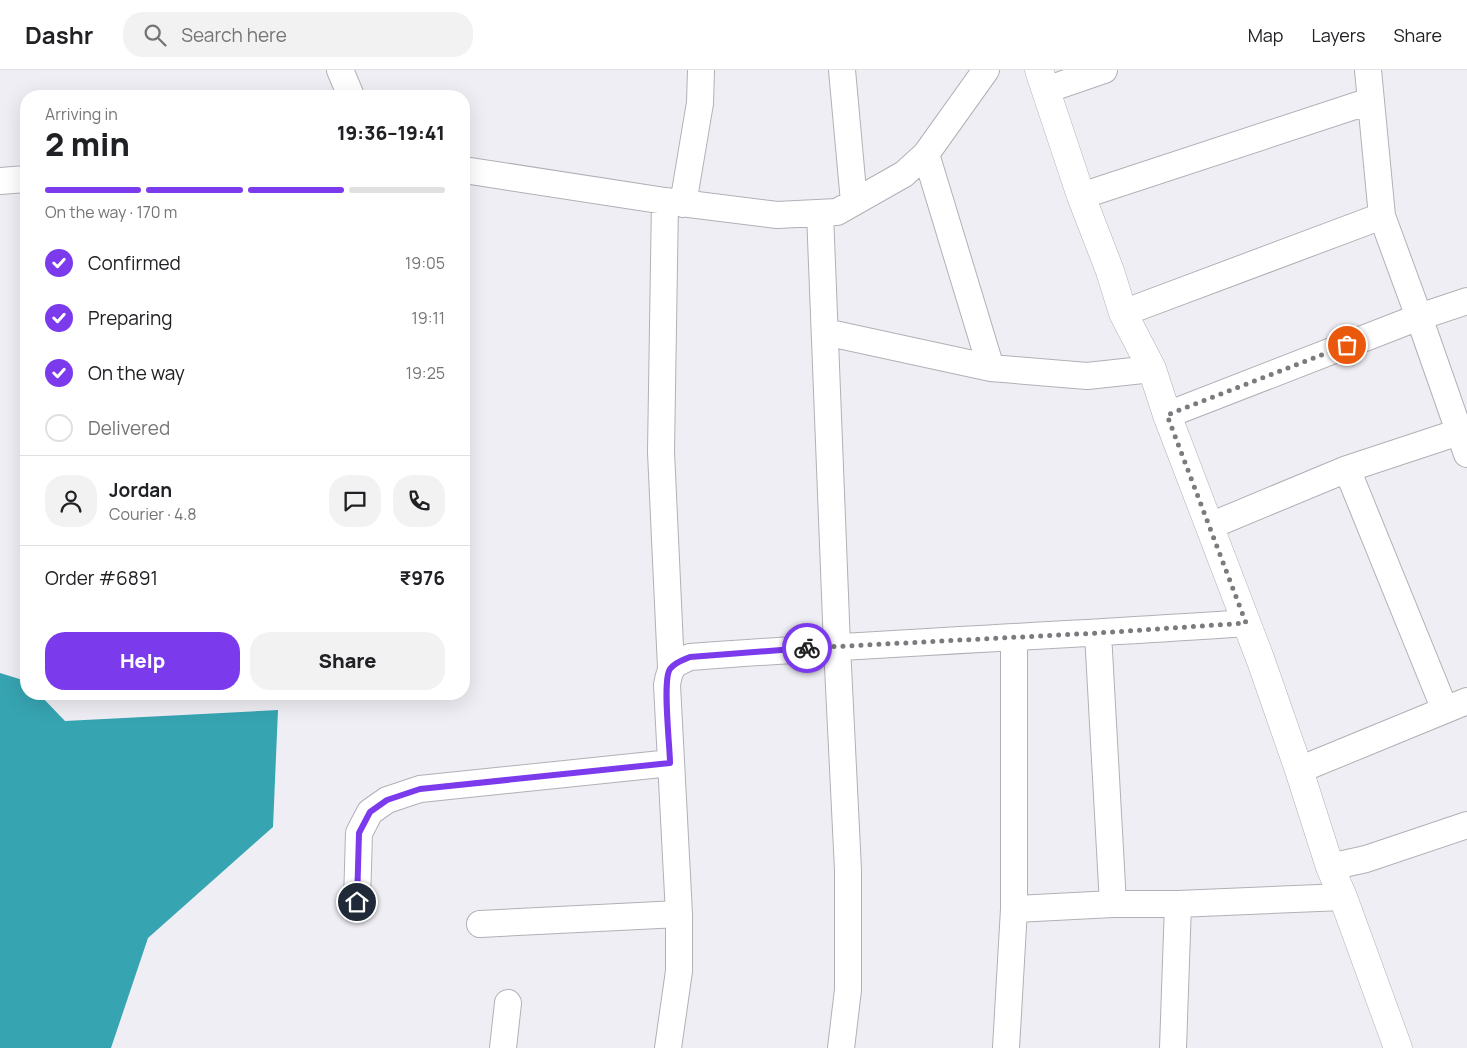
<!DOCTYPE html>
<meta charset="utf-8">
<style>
:root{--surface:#fff;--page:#f2f2f2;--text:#202124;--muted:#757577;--line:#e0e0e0;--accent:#7c3aed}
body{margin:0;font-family:Manrope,sans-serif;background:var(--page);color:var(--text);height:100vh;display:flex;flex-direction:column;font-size:19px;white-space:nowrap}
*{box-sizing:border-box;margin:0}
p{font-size:16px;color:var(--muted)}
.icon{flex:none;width:28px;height:28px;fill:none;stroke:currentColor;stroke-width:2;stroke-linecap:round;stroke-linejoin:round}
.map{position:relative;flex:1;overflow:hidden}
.sheet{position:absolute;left:20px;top:20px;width:450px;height:610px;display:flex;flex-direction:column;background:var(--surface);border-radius:20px;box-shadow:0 5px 20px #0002}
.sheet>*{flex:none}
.pin{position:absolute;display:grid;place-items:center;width:42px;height:42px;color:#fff;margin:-21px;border:2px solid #fff;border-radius:50%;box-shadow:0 1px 5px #0007}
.courier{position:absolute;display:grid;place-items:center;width:50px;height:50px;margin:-25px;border:4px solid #7c3aed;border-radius:50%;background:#fff;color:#222;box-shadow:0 1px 6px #0007}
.headline em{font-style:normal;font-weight:800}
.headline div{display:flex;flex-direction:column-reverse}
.headline{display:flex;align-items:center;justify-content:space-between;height:85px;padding:0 25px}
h1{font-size:32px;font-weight:800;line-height:38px}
.bar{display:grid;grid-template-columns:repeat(4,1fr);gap:8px 5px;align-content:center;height:60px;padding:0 25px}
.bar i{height:6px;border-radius:4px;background:var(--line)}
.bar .on{background:var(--accent)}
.bar p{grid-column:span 4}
.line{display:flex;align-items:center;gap:12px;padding:0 25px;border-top:1px solid var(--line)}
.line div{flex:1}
.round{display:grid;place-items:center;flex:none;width:52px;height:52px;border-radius:20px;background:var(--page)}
ol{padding:0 25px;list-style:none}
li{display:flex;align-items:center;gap:15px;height:55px}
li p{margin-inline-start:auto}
li .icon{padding:5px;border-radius:50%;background:var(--accent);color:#fff;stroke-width:4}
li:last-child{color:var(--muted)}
li i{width:28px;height:28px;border:2px solid var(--line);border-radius:50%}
.primary-button{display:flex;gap:10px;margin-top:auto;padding:10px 25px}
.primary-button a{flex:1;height:58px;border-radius:20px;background:var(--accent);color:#fff;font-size:20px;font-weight:800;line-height:58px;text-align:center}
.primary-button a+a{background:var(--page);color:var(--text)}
header{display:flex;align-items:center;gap:30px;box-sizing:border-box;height:70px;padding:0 25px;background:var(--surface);border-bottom:1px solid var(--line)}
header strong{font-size:24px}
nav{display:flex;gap:28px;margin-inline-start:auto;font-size:18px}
.search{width:350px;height:45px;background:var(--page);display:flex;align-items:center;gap:12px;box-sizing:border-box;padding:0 18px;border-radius:20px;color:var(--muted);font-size:19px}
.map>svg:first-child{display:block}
.water{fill:#37a4b2}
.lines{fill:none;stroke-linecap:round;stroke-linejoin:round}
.minor-casing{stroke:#b2b0b6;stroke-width:28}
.tertiary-casing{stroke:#b2b0b6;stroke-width:29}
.minor{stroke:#fff;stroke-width:26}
.tertiary{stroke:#fff;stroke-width:28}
.done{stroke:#7b7a7e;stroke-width:5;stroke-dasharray:0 9}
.route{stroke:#7c3aed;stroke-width:6}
</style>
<header>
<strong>Dashr</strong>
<div class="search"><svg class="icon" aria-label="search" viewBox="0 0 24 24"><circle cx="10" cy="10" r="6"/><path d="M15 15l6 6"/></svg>Search here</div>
<nav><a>Map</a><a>Layers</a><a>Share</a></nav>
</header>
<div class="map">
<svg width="1467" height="978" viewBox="0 0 1467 978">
<rect width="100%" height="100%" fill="#efeef4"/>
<path class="water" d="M0 603 26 611V624H39L65 651 278 640 273 757 148 868 111 978H0Z"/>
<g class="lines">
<g class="minor-casing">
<path id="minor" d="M340 0 351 26
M842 0 854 132
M1368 0 1382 146 1419 247 1467 231
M1046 20 1104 0
M464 100 665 131 777 145 837 142 904 104 926 84 986 0
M0 111 26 109
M1081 126 1370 31
M665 131 661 382 671 598
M683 134 700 33 701 0
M820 143 837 576 848 800V920L841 978
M1123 243 1382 146
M825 262 991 298 926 84
M991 298 1087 306 1152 299
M1167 345 1419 247 1467 384
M1347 399 1445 640
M1210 456 1347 399 1459 362
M1098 563 1113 834
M1299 700 1467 631
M1330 797 1366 789 1467 755
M357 832 359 763 370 742 387 730 420 719 671 693
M1014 839 1113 834H1178L1343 827
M480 854 679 844
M503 978 508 933
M668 978 679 901V844L667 615C670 596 673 594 690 587 875 573 1061 566 1246 553
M1006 978 1014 839V567
M1173 978 1178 834"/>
</g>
<g class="tertiary-casing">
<path id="tertiary" d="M1039 0 1081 126 1110 201 1123 243 1152 299 1167 345 1261 591 1299 700 1330 797 1343 827 1398 978"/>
</g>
<use href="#minor" class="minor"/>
<use href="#tertiary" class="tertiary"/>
</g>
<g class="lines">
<path class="done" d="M807 578 1098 563 1246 553 1167 345 1347 275"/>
<path class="route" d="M357 832 359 763 370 742 387 730 420 719 670 693C670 676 662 610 670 599 675 592 683 590 690 587L807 578"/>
</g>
</svg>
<div class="pin" style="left:1347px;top:275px;background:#ea580c"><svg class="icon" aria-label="bag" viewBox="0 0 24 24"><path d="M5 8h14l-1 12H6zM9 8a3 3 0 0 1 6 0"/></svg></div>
<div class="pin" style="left:357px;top:832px;background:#1f2937"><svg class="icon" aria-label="home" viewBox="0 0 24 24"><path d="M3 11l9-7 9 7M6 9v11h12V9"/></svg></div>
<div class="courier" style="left:807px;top:578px"><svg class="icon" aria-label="bike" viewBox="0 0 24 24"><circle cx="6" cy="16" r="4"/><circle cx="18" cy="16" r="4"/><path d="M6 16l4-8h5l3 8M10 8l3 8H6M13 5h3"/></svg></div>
<section class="sheet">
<div class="headline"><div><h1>2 min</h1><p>Arriving in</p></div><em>19:36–19:41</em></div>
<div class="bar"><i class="on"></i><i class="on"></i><i class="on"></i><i></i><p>On the way · 170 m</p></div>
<ol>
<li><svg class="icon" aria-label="check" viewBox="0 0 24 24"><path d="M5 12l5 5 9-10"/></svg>Confirmed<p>19:05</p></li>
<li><svg class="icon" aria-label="check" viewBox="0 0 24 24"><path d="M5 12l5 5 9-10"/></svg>Preparing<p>19:11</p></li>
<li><svg class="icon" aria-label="check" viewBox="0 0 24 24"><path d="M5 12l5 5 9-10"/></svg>On the way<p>19:25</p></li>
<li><i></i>Delivered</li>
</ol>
<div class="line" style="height:90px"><a class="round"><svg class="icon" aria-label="person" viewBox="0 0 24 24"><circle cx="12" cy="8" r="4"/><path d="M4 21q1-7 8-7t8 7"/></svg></a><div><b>Jordan</b><p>Courier · 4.8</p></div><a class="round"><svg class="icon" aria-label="chat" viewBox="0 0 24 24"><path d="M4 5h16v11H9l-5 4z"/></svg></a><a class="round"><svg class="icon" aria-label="phone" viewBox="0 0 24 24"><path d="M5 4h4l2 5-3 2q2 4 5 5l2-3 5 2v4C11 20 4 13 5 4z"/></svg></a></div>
<div class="line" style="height:65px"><div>Order #6891</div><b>₹976</b></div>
<div class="primary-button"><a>Help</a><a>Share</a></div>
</section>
</div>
